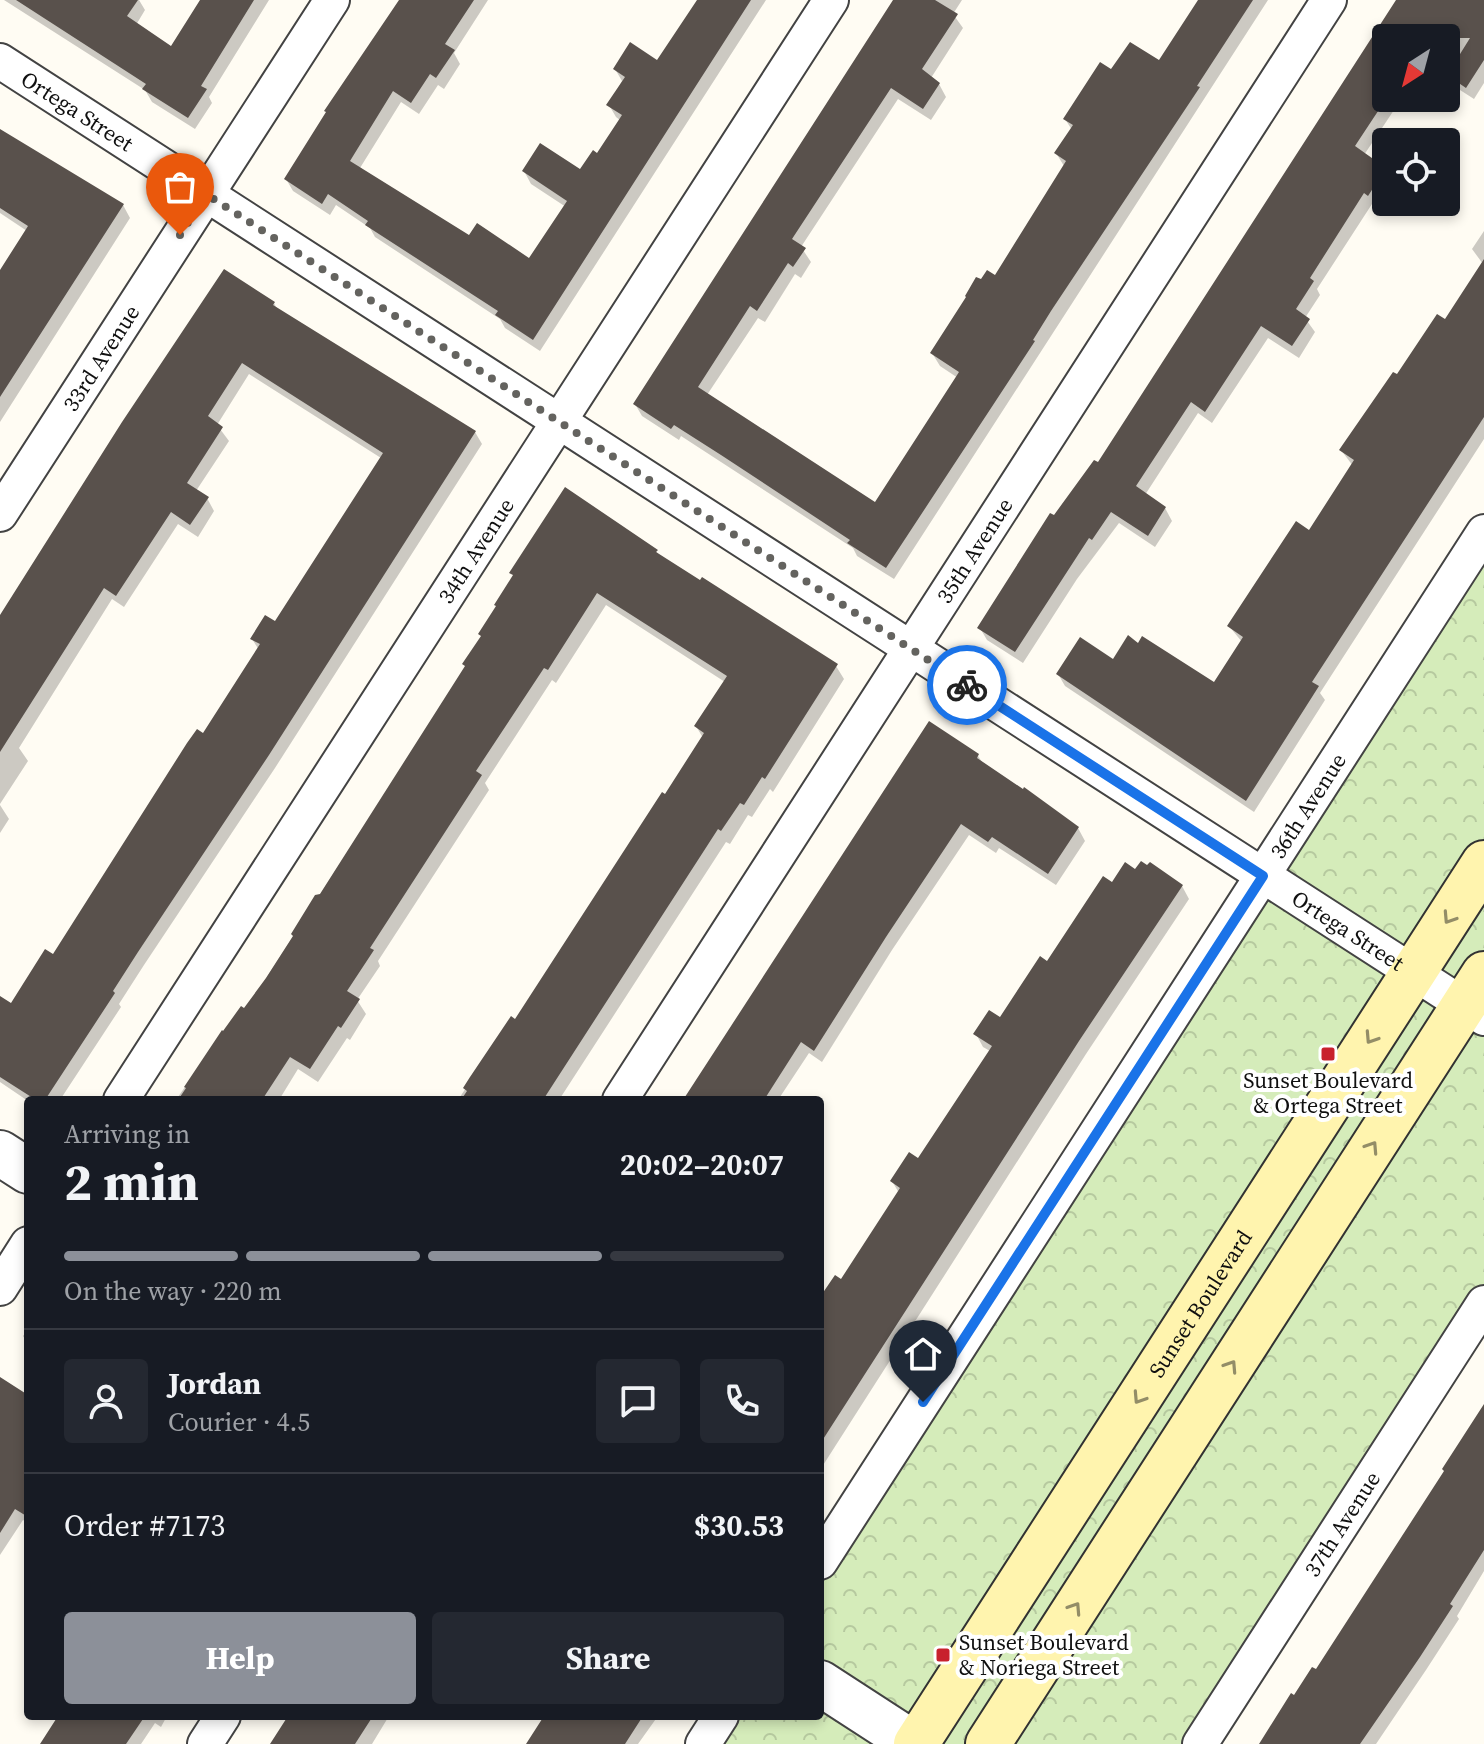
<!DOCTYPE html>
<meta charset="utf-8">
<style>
:root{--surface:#171b24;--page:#242831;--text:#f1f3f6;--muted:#9ea1a6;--line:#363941;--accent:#8c9099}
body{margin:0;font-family:"Source Serif 4",serif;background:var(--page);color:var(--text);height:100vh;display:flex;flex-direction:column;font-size:30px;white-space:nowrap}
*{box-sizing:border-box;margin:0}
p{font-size:26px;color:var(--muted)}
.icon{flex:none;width:44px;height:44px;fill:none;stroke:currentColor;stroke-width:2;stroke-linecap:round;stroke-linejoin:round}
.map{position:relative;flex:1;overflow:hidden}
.side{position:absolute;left:24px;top:1096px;width:800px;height:624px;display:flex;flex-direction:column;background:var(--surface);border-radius:8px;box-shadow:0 4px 12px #0003}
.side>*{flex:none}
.needle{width:52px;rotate:216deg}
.buttons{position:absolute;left:1372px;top:24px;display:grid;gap:16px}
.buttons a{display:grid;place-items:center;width:88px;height:88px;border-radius:8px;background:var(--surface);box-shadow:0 4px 12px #0003;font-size:40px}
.pin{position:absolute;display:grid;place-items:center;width:68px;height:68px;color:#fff;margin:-82px -34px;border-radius:50% 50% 50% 0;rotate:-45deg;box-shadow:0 0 8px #0007}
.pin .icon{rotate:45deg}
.courier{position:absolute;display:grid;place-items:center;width:80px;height:80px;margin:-40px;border:6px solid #1a73e8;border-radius:50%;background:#fff;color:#222;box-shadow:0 2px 10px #0007}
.head em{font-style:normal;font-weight:700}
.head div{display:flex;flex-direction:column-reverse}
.head{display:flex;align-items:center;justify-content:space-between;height:136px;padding:0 40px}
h1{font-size:52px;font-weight:700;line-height:60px}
.bar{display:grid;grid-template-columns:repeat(4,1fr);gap:12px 8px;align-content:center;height:96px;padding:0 40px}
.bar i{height:10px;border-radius:6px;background:var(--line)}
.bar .active{background:var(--accent)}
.bar p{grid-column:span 4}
.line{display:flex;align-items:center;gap:20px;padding:0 40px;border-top:2px solid var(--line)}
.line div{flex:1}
.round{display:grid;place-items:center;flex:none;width:84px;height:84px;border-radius:8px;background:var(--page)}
.primary-button{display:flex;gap:16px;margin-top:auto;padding:16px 40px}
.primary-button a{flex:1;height:92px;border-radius:8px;background:var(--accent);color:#fff;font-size:32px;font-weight:700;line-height:92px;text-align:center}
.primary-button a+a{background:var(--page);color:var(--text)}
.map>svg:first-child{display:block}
.park{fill:url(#park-crowns)}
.shadow{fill:#0003}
.building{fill:#59514c}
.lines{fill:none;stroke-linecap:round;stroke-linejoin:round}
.minor-casing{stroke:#434343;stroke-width:38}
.tertiary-casing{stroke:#434343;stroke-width:48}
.secondary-casing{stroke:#323232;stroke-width:48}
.minor{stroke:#fff;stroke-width:34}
.tertiary{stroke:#fff;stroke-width:44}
.secondary{stroke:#fff4ae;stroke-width:44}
.oneway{stroke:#938d67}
.done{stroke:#64635f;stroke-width:8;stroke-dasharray:0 14.4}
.route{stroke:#1a73e8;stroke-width:10}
.poi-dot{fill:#c8212d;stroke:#fff;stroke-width:3}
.labels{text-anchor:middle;stroke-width:8;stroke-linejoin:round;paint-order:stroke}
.street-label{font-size:22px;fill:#101010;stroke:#fff}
.poi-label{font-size:22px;fill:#101010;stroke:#fff}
</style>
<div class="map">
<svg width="1484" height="1744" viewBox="0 0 1484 1744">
<defs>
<pattern id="park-crowns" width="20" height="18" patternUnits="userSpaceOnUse" patternTransform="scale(2)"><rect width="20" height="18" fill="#d5ecba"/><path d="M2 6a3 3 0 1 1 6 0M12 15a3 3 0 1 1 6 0" fill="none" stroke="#b6c99f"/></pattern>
</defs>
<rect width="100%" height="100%" fill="#fffcf3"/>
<path class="park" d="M1484 533V1304L1200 1744H703L721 1716H820V1562Z"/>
<path class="shadow" d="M4 0H139L145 10 136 25 172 48 202 0H269L209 97 212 103 195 129 152 102 145 90Z
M401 0H488L454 53 460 64 444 89 438 85 419 114 401 102 360 168 470 238 530 261 566 207 531 184 524 171 580 172 598 156 621 121 616 117 609 105 622 81 615 69 658 63 698 0H766L540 351 505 328 500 319 375 237 370 228 336 205 330 215 293 191 286 179Z
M896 0H962L953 14 963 28 931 78 939 84 946 97 931 120 898 99 801 247 811 262 801 278 795 274 765 322 758 318 707 395 875 505 958 378 940 366 932 353 981 282 995 277 1064 166 1056 153 1072 130 1065 119 1112 72 1159 63 1200 0H1268L894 579 857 556 853 548 681 436 679 440 642 416 635 404Z
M1398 0H1484V83L1474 99 1446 81V38H1386V98H1402L1364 155 1385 168 1386 190 1375 207 1372 204 1317 289 1320 295 1305 318 1315 332 1299 358 1268 338 1212 423 1198 413 1145 495 1165 508 1172 521 1155 547 1119 523 1077 579 1023 663 987 640 980 628 1054 518 1099 465Z
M0 131 123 205 130 218 0 422V289L27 231 0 213Z
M1484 231V439L1320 693 1325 700 1254 812 1065 686 1058 674 1113 661 1215 684 1242 642 1229 626 1310 532 1353 466 1341 450 1397 377 1446 321 1483 264 1472 249Z
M274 303 278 311 475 432 482 444 275 768 144 965 119 1004 121 1007 60 1100 28 1101 0 1082V998L11 1005 54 956 204 736 259 650 252 639 276 624 381 458 249 374 217 425 229 441 196 491 207 498 214 511 198 537 178 524 124 607 112 599 19 748 28 761 0 804V616Z
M656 551 660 557 836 666 844 679 773 792 770 789 752 817 748 815 730 844 726 842 559 1100H458L512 1018 516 1021 703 738 696 726 725 682 606 605 556 683 552 680 485 783 489 790 378 961 380 966 357 1000 366 1014 350 1040 347 1038 318 1082 298 1069 279 1100H176L222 1033 245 1011 466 668Z
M978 756 984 765 1078 828 1085 841 1056 885 999 848 996 853 969 835 892 950 822 1062 809 1053 778 1100H685Z
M0 805 9 819 0 833Z
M1147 868 1182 886 1189 899 1086 1054 820 1470V1299L841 1281 899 1193 892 1181 918 1161 990 1051 983 1047 976 1034 1001 1020 1113 885Z
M28 1329V1344L23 1336Z
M0 1395 28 1398V1523L23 1520 0 1555Z
M1484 1408V1571L1457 1616 1459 1619 1426 1670 1376 1744H1260L1316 1672 1446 1472Z
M60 1716H167L161 1727 155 1723 141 1744H42Z
M291 1716H389L372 1744H273Z
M553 1716H658L638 1744H529Z"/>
<path class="building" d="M16 0H138L127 16 171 46 200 0H254L201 86 207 89 188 118 142 89 146 84Z
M399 0H474L445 44 455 50 436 78 430 74 411 103 393 91 350 161 469 235 477 223 529 258 567 201 522 171 540 143 580 169 593 150 597 153 622 115 606 105 625 77 613 69 630 42 657 60 697 0H751L533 340 495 315 498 311 365 225 368 221 328 194 322 204 284 179 326 112 324 111Z
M893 0H935L958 14 922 69 940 83 923 109 891 88 792 239 806 248 793 267 788 263 757 311 750 306 698 387 875 502 959 372 930 353 966 297 965 296 976 277 981 279 987 270 995 275 1066 161 1054 153 1073 125 1063 119 1100 62 1111 69 1130 42 1159 60 1198 0H1253L1197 86 1200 87 1051 311 1033 340 1035 341 886 568 847 543 850 540 721 455 674 425 671 429 633 404Z
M1396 0H1484V60L1466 88 1447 75 1470 38H1386V99L1355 146 1386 168 1368 196 1364 193 1310 278 1314 281 1296 309 1310 319 1292 346 1261 326 1205 412 1191 402 1136 486 1166 507 1148 536 1111 512 1092 540 1089 538 1015 652 977 628 1050 513 1054 515 1094 460 1098 462Z
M0 129 124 204 0 397V270L28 226 0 208Z
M1484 259V417L1312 682 1319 686 1246 801 1056 674 1080 637 1113 659 1128 635 1138 643 1142 636 1214 682 1243 637 1227 626 1296 521 1309 530 1354 460 1339 450 1393 372 1397 374 1437 314 1445 319Z
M224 269 275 302 273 305 476 431 269 755 138 952 113 991 115 993 45 1100H36L0 1077V996L11 1003 45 949 53 954 187 743 197 729 203 733 260 644 250 639 265 615 275 621 383 453 242 363 208 416 223 427 187 483 209 497 190 525 171 512 116 596 104 588 0 752V615L122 422Z
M565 487 658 550 656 552 700 580 702 577 838 664 765 779 762 777 744 805 740 803 721 831 718 829 543 1100H461L467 1091 463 1088 470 1077 511 1016 515 1019 662 792 665 794 704 733 694 726 727 676 597 593 548 670 544 668 476 771 482 775 370 948 374 950 347 991 360 999 341 1028 338 1026 310 1069 290 1057 262 1100H178L186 1088 184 1087 222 1030 223 1031 241 1006 244 1008 266 978 293 936 291 934 315 895 320 894 465 666 462 664 481 636 478 634 496 606 494 605 513 575 509 573Z
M929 721 979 754 977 758 1023 789 1024 787 1079 827 1048 874 992 837 988 842 961 824 886 937 814 1051 801 1042 764 1100H683Z
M1141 861 1147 865 1150 862 1183 885 1079 1041 820 1444V1297L835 1275 841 1279 900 1188 890 1181 909 1152 918 1158 992 1046 973 1034 989 1010 1000 1017 1040 956 1047 961 1103 876 1112 882 1125 862 1135 869Z
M0 1377 28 1395V1517L15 1509 0 1533Z
M1484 1404V1550L1450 1604 1453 1606 1420 1657 1360 1744H1259L1291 1693 1294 1695 1312 1667 1316 1669 1444 1471 1442 1469Z
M58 1716H145L126 1744H40Z
M288 1716H373L355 1744H270Z
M544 1716H643L625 1744H526Z"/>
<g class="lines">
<g class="minor-casing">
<g id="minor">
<path id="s1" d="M0 61 1484 1018"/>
<path id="s2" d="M0 514 332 0"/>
<path id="s3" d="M121 1100 831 0"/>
<path id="s4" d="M620 1100 1329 0"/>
<path d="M0 1288 28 1244"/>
<path id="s5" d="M820 1562 1484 532"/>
<path d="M205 1744 223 1716"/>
<path d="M703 1744 721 1716"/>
<path id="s6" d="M1200 1744 1484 1303"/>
</g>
</g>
<g class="tertiary-casing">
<path id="tertiary" d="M0 1153 28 1171
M820 1683 914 1744"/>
</g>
<g class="secondary-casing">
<g id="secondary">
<path id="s7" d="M916 1744 1484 863"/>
<path d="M988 1744 1484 974"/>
</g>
</g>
<use href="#minor" class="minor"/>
<use href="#tertiary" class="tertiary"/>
<use href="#secondary" class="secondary"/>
</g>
<defs><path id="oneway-chevron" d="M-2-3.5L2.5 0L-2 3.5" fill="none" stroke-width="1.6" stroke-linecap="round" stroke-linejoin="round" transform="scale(2)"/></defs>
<g class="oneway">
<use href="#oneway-chevron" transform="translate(1449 918) rotate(123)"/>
<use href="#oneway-chevron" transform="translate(1371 1038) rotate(123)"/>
<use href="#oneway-chevron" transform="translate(1372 1147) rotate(-57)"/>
<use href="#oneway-chevron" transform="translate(1231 1366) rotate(-57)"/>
<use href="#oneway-chevron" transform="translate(1139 1398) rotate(123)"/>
<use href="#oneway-chevron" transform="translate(1075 1608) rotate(-57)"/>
</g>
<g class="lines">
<path class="done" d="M180 235 206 194 967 685"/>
<path class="route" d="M923 1402 1263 876 967 685"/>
</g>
<g class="poi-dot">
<rect x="1320" y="1046" width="16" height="16" rx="4"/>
<rect x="935" y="1647" width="16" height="16" rx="4"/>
</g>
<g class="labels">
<g class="street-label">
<text dy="8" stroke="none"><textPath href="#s1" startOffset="92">Ortega Street</textPath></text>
<text dy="8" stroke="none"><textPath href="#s2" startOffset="186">33rd Avenue</textPath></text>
<text dy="8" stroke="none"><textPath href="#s3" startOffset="654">34th Avenue</textPath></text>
<text dy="8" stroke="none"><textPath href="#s4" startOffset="654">35th Avenue</textPath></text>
<text dy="8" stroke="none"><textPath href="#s5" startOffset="900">36th Avenue</textPath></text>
<text dy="8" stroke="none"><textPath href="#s1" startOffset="1604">Ortega Street</textPath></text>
<text dy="8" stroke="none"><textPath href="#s7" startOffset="524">Sunset Boulevard</textPath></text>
<text dy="8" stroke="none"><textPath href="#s6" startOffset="262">37th Avenue</textPath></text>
</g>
<g class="poi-label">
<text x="1328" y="1088">Sunset Boulevard<tspan x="1328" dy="25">&amp; Ortega Street</tspan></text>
<text x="959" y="1650" text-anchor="start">Sunset Boulevard<tspan x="959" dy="25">&amp; Noriega Street</tspan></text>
</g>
</g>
</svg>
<div class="buttons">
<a><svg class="needle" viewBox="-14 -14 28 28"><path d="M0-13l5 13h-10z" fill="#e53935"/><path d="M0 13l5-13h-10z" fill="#9ea1a6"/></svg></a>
<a><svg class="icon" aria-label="locate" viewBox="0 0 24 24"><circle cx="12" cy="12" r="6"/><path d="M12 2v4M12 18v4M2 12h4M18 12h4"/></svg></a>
</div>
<div class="pin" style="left:180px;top:235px;background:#ea580c"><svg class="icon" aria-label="bag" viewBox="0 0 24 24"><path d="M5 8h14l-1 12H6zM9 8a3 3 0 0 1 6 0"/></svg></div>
<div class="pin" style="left:923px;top:1402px;background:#1f2937"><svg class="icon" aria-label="home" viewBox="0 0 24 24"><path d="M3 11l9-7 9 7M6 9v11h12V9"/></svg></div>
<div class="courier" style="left:967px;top:685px"><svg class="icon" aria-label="bike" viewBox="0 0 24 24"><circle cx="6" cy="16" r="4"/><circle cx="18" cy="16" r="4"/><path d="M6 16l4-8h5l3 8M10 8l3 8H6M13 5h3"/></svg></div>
<section class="side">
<div class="head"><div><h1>2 min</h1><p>Arriving in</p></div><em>20:02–20:07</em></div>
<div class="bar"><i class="active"></i><i class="active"></i><i class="active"></i><i></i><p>On the way · 220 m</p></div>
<div class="line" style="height:144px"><a class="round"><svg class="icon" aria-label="person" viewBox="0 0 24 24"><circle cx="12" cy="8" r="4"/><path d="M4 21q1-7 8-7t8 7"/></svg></a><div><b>Jordan</b><p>Courier · 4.5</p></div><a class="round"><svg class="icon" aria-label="chat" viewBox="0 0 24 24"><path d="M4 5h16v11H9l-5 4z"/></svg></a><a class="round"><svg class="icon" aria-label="phone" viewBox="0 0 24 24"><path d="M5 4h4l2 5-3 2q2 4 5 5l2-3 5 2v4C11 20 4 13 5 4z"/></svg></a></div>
<div class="line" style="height:104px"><div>Order #7173</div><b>$30.53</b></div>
<div class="primary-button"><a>Help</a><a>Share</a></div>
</section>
</div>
